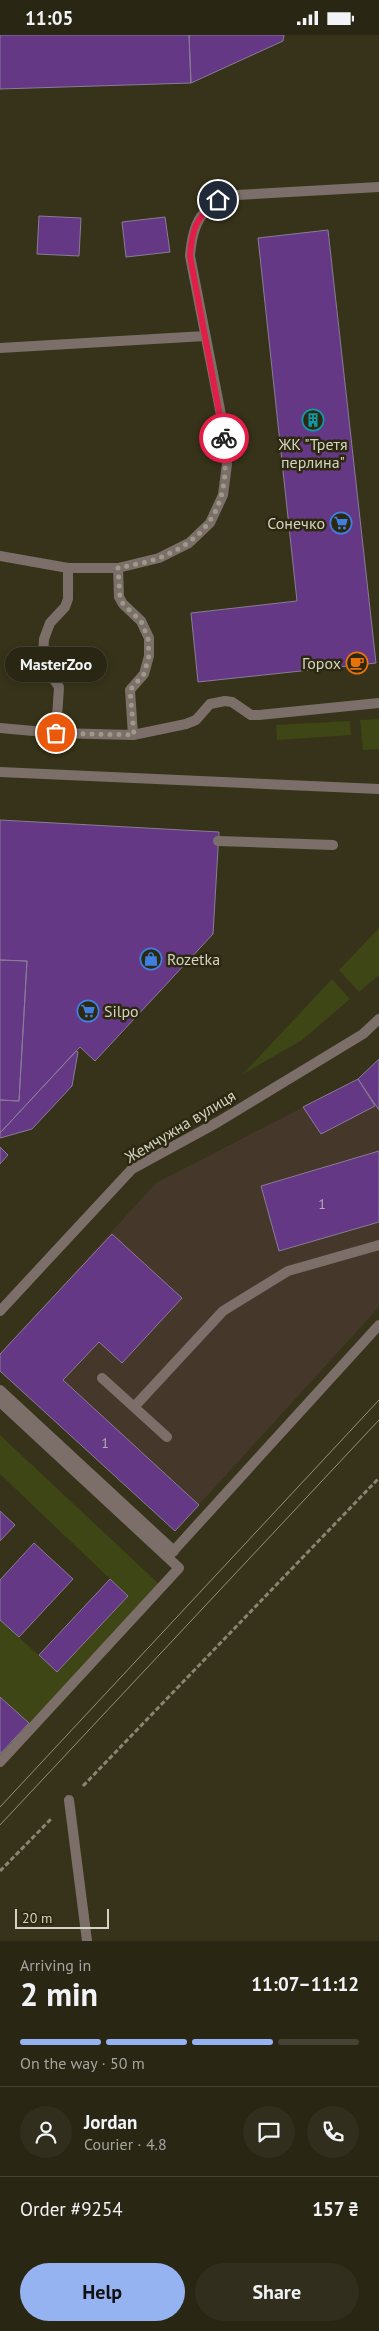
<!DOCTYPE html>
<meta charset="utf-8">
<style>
:root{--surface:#292614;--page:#312e1d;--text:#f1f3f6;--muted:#a5a5a0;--line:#454334;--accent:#95b2f1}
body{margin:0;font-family:"PT Sans",sans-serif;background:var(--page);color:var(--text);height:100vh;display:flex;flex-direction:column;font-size:19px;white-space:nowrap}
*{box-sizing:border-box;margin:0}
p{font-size:16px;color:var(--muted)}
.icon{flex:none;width:28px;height:28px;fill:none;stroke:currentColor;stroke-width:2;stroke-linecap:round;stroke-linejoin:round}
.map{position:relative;height:1906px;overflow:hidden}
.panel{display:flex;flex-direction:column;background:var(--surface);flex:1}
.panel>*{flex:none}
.scale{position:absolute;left:15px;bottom:12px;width:94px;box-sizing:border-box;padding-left:5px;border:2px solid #d4d2c4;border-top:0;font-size:14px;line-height:18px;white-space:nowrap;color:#d4d2c4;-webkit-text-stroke:4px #2d2910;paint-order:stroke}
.pin{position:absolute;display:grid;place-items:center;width:42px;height:42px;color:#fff;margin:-21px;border:2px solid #fff;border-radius:50%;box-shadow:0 1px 5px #0007}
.courier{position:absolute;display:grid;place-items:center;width:50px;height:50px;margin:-25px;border:4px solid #e11d48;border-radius:50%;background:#fff;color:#222;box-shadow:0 1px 6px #0007}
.bubble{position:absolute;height:35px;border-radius:18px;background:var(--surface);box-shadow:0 2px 8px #0003,0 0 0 1px var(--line);font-size:16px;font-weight:600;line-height:35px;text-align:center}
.head em{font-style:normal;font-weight:600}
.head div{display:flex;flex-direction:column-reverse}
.head{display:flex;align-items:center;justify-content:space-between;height:85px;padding:0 20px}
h1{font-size:32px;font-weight:600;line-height:38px}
.bar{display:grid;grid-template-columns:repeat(4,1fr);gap:8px 5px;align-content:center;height:60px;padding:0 20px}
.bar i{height:6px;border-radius:4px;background:var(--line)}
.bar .active{background:var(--accent)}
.bar p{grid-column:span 4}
.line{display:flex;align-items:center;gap:12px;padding:0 20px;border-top:1px solid var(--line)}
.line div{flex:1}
.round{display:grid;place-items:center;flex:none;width:52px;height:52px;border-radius:26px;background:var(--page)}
.primary-button{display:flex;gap:10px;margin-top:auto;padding:10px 20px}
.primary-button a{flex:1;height:58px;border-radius:30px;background:var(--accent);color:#111;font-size:20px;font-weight:600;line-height:58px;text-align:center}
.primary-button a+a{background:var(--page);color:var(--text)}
.status{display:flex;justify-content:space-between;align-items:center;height:35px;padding:0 25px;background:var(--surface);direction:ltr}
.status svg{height:14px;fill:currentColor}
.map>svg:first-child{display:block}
.industrial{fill:#453729}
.green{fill:#3d4614}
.building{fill:#643885;stroke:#897c95}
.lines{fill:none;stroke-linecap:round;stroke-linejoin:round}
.path{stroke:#888572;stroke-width:3;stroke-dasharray:5 2.5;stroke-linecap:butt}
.service{stroke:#7c6f6a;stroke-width:10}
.minor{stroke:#7c6f6a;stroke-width:10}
.tram{stroke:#928f7c;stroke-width:1}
.done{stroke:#9d9a88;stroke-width:5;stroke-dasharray:0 9}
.route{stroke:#e11d48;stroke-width:6}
.labels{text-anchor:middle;stroke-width:5;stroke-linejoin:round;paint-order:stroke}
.number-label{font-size:14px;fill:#b8acb4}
.poi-label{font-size:16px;fill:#d4d2c4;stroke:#2d2910;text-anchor:end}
.street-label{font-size:16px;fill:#d4d2c4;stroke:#2d2910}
</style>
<div class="status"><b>11:05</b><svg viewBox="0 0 49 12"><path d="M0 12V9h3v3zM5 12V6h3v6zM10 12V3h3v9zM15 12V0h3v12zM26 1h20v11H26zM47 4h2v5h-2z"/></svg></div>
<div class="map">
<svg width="379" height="1906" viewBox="0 0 379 1906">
<rect width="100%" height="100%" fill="#37331a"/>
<path class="industrial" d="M379 1024V1272L175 1496 0 1336V1319L156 1148 358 1044Z"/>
<path class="green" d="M379 684V714L363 715 360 685Z
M350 686 351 700 277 705 276 690Z
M379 893V940L359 957 339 935Z
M332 944 350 964 302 1005 243 1039Z
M0 1400 159 1549 29 1688 0 1662V1585L57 1637 128 1561 0 1439Z"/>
<path class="building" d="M0 0H189L191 48 0 54Z
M189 0H284L283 6 191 48Z
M39 181 81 183 79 221 37 219Z
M165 182 170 217 126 222 122 187Z
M328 195 376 628 198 647 191 578 297 566 258 203Z
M0 785 219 797 213 899 95 1026 80 1012 0 1098V1065L19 1066 27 926 0 925Z
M0 925 27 926 19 1066 0 1065Z
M76 1016 78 1017 72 1051 32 1094 0 1103V1098Z
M379 1024V1075L358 1044Z
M358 1044 375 1071 321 1099 303 1072Z
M0 1112 8 1120 0 1129Z
M379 1116V1187L279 1216 261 1151Z
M112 1199 182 1263 122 1328 99 1307 63 1345 199 1470 175 1496 0 1336V1319Z
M0 1476 15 1490 0 1506Z
M34 1508 73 1544 19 1602 0 1585V1545Z
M110 1544 128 1561 57 1637 39 1620Z
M0 1662 29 1688 0 1719Z"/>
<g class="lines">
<path class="path" d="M83 1751 379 1443
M0 1836 51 1784"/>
<path class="service" d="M0 313 205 301
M0 521 68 533V564L65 572 50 588 44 604 43 620 48 636 59 652 56 698
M68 533H118
M0 693 56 698 133 700 186 689 196 685 210 669 225 666 232 667 251 680H259L379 668
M133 700 130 655 144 639 149 621V603L141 586 123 569 119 562 118 533 159 523 189 508 210 488 223 460 227 429 223 390 190 221C193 185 202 170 237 160L379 152
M0 737 379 754
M218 806 333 810
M102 1343 167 1402
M0 1355 174 1516
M0 1367 179 1533 0 1727
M134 1372 223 1276 288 1236 379 1210
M168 1522 379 1290"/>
<path class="minor" d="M0 1276 132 1134 218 1087 363 999 379 984
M69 1765 87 1906"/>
<path class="tram" d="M0 1772 379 1365
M0 1790 379 1385"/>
</g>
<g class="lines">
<path class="done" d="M56 698 134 700 130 655 144 639 149 621 148 603 141 586 123 569 120 562 118 533C131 530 146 528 159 523 217 500 230 461 224 403"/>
<path class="route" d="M218 165C196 183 192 193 190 221L224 403"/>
</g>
<defs>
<g id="building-ring" transform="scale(1.125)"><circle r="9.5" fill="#2d2910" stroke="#0f9aa8" stroke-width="1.5"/><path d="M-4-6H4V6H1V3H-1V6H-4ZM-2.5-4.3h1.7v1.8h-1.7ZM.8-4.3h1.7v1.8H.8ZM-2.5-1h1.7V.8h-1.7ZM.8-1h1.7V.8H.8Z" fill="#0f9aa8"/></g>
<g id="supermarket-ring" transform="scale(1.125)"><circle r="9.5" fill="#2d2910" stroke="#3f7fe0" stroke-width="1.5"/><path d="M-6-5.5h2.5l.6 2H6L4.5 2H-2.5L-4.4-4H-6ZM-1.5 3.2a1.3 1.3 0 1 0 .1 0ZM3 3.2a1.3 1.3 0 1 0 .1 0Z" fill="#3f7fe0"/></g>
<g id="cafe-ring" transform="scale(1.125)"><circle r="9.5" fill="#2d2910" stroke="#e8710a" stroke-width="1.5"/><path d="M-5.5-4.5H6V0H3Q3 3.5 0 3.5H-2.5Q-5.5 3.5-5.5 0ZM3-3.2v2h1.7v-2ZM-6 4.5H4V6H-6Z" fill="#e8710a"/></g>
<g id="shop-ring" transform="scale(1.125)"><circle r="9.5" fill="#2d2910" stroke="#3f7fe0" stroke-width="1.5"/><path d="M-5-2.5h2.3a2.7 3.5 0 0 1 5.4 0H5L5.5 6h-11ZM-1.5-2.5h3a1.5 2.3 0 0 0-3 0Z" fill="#3f7fe0"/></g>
</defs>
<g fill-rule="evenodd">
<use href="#building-ring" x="313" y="385"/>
<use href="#supermarket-ring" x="341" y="488"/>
<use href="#cafe-ring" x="357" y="628"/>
<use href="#shop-ring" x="151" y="924"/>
<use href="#supermarket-ring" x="88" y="976"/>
</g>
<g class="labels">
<g class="number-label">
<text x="322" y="1174">1</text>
<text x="105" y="1413">1</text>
</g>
<g class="poi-label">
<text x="313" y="415" text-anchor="middle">ЖК "Третя<tspan x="313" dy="18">перлина"</tspan></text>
<text x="325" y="494">Сонечко</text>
<text x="341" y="634">Горох</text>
<text x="167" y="930" text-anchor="start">Rozetka</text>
<text x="104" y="982" text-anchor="start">Silpo</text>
</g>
<g class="street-label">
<text transform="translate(180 1091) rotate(-31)" y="6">Жемчужна вулиця</text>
</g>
</g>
</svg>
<div class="scale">20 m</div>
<div class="pin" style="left:56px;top:698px;background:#ea580c"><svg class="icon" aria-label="bag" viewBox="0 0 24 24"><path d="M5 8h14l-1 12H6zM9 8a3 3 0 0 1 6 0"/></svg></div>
<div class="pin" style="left:218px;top:165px;background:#1f2937"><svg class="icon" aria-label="home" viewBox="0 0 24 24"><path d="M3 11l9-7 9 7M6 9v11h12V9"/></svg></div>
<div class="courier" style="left:224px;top:403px"><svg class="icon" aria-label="bike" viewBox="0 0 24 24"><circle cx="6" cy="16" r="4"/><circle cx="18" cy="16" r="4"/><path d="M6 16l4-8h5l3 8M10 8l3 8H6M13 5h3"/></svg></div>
<div class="bubble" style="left:5px;top:612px;width:102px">MasterZoo</div>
</div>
<section class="panel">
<div class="head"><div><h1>2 min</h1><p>Arriving in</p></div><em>11:07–11:12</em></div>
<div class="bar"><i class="active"></i><i class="active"></i><i class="active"></i><i></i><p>On the way · 50 m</p></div>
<div class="line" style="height:90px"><a class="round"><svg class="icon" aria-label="person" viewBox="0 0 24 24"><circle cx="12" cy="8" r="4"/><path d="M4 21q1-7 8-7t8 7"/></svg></a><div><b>Jordan</b><p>Courier · 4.8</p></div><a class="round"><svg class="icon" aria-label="chat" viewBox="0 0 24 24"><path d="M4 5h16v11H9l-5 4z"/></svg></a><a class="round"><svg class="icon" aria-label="phone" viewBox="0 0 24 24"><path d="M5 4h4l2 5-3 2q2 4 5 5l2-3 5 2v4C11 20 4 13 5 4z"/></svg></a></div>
<div class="line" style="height:65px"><div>Order #9254</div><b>157 ₴</b></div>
<div class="primary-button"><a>Help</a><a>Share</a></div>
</section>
